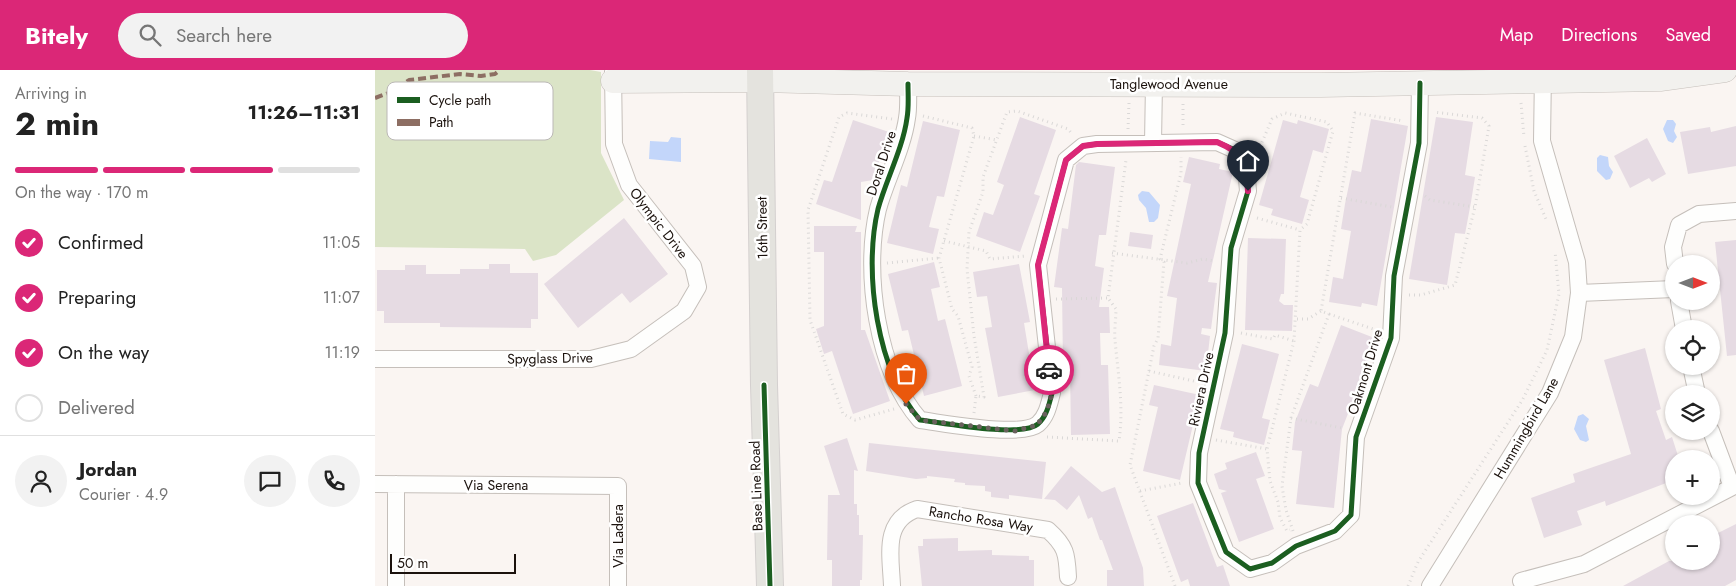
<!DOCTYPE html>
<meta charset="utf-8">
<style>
:root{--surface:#fff;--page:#f2f2f2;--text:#222;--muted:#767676;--line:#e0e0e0;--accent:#db2777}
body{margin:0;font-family:Jost,sans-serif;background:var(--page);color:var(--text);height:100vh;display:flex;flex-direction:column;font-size:19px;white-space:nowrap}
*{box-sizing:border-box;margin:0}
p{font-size:16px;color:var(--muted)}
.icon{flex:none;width:28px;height:28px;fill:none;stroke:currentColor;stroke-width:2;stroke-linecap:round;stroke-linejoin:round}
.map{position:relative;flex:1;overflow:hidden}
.panel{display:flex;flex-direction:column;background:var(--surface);width:375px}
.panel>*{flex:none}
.needle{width:32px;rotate:90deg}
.fabs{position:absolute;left:1290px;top:185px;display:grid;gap:10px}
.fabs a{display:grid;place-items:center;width:55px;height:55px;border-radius:50%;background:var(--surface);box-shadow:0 1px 4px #0004;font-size:25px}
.scale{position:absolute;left:15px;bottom:12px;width:126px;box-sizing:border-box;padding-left:5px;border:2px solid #1b120d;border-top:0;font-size:14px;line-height:18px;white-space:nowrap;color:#1b120d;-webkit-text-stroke:4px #fff;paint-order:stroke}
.pin{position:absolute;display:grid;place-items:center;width:42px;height:42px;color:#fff;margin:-51px -21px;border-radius:50% 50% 50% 0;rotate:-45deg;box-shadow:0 0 5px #0007}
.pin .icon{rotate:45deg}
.courier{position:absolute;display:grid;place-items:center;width:50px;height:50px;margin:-25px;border:4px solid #db2777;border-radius:50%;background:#fff;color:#222;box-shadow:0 1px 6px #0007}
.headline em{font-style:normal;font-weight:700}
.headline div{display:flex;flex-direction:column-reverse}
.headline{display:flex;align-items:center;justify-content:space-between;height:85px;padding:0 15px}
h1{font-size:32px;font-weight:700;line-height:38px}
.bar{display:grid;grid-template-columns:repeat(4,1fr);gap:8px 5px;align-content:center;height:60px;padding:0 15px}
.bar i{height:6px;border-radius:4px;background:var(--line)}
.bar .active{background:var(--accent)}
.bar p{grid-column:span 4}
.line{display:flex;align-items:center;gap:12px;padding:0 15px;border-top:1px solid var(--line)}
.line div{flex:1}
.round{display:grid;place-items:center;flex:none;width:52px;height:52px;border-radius:26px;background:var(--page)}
ol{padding:0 15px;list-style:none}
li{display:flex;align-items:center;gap:15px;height:55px}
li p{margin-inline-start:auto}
li .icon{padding:5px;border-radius:50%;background:var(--accent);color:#fff;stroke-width:4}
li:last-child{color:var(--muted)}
li i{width:28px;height:28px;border:2px solid var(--line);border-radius:50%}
header{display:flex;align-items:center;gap:30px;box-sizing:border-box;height:70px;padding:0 25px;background:var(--accent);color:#fff}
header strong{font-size:24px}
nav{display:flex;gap:28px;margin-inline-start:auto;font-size:18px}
.search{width:350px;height:45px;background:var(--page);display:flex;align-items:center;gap:12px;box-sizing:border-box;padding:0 18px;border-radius:28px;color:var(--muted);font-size:19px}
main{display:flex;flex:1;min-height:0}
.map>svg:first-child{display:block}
.green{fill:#dbe4c7}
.water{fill:#c3d6fa}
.building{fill:#e6dbe3}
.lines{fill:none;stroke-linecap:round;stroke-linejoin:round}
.street-casing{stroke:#c5bfba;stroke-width:18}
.secondary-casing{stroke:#c5bfba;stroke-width:25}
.primary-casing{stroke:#d4d0cf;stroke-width:28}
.path{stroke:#dad8d7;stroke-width:3;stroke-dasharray:1 4;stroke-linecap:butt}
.street{stroke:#fefefd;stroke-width:16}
.secondary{stroke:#f2f1ee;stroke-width:24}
.primary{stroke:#e4e3de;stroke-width:26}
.quiet{stroke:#8d6e63;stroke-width:4;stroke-dasharray:8 4;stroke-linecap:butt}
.cycleway-casing{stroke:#fff;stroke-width:8}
.cycleway{stroke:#1b5e20;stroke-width:5}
.done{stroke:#69615d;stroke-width:5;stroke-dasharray:0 9}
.route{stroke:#db2777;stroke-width:6}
.labels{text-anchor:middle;stroke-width:5;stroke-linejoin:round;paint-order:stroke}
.street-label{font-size:14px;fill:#1b120d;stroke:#fff}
.key{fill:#fff;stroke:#bbb8b6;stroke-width:1}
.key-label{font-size:14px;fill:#1b120d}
</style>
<header>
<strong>Bitely</strong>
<div class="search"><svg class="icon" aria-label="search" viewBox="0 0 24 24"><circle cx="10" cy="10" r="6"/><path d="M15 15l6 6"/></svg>Search here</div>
<nav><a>Map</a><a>Directions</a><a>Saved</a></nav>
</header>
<main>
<section class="panel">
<div class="headline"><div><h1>2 min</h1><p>Arriving in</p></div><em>11:26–11:31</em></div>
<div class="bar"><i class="active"></i><i class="active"></i><i class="active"></i><i></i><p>On the way · 170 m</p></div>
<ol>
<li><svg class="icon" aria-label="check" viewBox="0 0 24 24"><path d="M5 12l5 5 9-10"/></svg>Confirmed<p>11:05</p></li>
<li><svg class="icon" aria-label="check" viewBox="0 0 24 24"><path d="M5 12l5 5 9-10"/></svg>Preparing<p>11:07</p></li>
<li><svg class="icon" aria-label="check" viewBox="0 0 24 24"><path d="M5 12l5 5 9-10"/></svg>On the way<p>11:19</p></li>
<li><i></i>Delivered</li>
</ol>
<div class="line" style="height:90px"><a class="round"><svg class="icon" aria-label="person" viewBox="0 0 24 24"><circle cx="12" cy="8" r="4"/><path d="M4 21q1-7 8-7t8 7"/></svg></a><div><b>Jordan</b><p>Courier · 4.9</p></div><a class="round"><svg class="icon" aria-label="chat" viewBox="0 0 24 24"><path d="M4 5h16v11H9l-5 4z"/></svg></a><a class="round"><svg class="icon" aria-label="phone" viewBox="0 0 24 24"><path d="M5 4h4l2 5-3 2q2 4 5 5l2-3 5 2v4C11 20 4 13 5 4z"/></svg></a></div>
</section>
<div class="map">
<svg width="1361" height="516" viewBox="0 0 1361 516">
<rect width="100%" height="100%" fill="#faf5f2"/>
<path class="green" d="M0 0H215L226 2V83L249 130 181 185 158 191 150 179 0 177Z"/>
<path class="water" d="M1292 50H1298L1301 54 1299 61 1302 67 1298 73 1293 71 1288 59Z
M296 67 306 68V92L274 89 275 71 293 72Z
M1225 85 1233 87 1234 96 1238 102 1235 109 1231 110 1222 101V88Z
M767 121 774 122 785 135 783 148 779 152H774L771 138 764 130 763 125Z
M1208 344 1214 349 1211 356 1214 370 1211 372 1205 370 1199 359 1203 346Z"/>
<path class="building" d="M645 47 681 60 659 124 665 126 645 182 601 166 609 142 618 145 629 115 622 112Z
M1061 47 1098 52 1090 105 1100 107 1096 132 1090 164 1080 163 1072 215 1034 209Z
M996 49 1033 56 1002 236 987 233 986 237 954 232 958 207 968 209 976 161 966 159 970 134 977 100 986 102Z
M478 50 514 62 498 110 486 112V150L441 134 449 110 457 112Z
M908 50 922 54 923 50 954 59 948 83 938 80 925 127 934 130 927 154 896 145 898 139 884 135Z
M548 51 585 60 569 127 562 126 554 157 564 159 558 184 512 173 526 115 532 117Z
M1361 56V96L1313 104 1305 62 1335 57 1336 62Z
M1272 68 1291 104 1277 112 1274 108 1255 118 1239 86Z
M814 87 845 94 844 99 858 102 833 212 842 213 836 259 827 258 826 264 835 266 831 301 784 295 786 274 796 276 802 228 792 226 816 114 808 112Z
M704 92 740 97 731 165H724L720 196 729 198 724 237H734L735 263H725L726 295H733L735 364 696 365 695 297H688L687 218 679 217 687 158 693 159 701 95Z
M249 148 293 204 255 233 247 223 203 258 169 214Z
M439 156H482L480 162H486V260H490L515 331 478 344 457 281 449 284 441 259 449 256V182H439Z
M755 162 778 165 776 179 753 176Z
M873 168 911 169 909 224H906L904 231 909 235H918L917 261 870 260Z
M1361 170V285L1352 286 1340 172Z
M559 192 565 217 556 219 563 251 570 249 587 316 549 326 533 260 527 261 513 204Z
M114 194H135V203H163V249H156V258L65 257V253H9V241H2V200H30V195H51V204H85V199H114Z
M644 194 655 252 649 253 660 320 623 327 610 258 617 257 612 226 602 227 598 202Z
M966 255 1002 269 967 359 959 438 921 434 927 381 917 380 920 352 935 314 943 317Z
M867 274 904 284 887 348 895 350 889 375 858 367 859 362 845 359Z
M1270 278 1286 339 1281 341 1291 370 1297 367 1304 389H1299V410L1231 436 1230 431 1202 441 1207 455 1169 468 1156 428 1200 412 1198 404 1256 384 1229 290Z
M779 315 825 325 805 410 768 401 783 337 774 335Z
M472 368 483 401 479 400V434H482V445H484V465H488L487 510H485V516H457V490H452L453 425H465L449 376Z
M494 373 671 392 667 429 634 425V429L616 427V422L610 421V416L590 415V413L579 412 580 409 552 406V408L541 409 491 401Z
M881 382 890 406 881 409 899 459 864 472 846 423 852 421 844 419 839 404 852 399 850 393Z
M696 396 727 422 740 417 768 498 769 516H732V500H738L727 470H725L717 447 713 449 704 425 692 440 680 430 669 429Z
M818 433 842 497 848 495 855 516H815L813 509 806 512 782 446Z
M1361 454V510L1350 516H1248L1294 491H1336V474L1344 470 1341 464Z
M583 468V481L617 480V485L654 486V490H659V516H547L543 476H548V469Z"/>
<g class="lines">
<g class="street-casing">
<path id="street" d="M533 14C533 25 534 37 532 48 528 78 511 110 503 139 488 202 502 301 545 350 569 353 646 368 663 354 672 346 674 334 677 323L663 195 691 90 708 76 722 74 842 72 860 80 871 97 873 121 856 178 850 263 824 383 823 413 851 482 875 499 897 493 921 476 960 461 976 445 981 367 1016 268 1019 206 1044 73 1045 13
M778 73 779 13
M1300 194 1298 177 1304 155 1324 144 1361 141
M1204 223 1299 219
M1304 231 1309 259
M0 289H216L256 279 309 241 323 217 318 196 254 115 239 74 238 2
M1316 296 1322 324
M1336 361 1357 417
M0 414 243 416V516
M21 414V516
M1146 511 1209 494 1361 415
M517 516C516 486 507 451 542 439L673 460C691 476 692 484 693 507
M1055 516 1175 323 1198 267 1204 223 1202 192 1167 71 1168 2"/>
</g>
<g class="secondary-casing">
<path id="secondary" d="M238 11 385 10 533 14 946 15 1285 9 1350 0"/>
</g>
<g class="primary-casing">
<path id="primary" d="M385 0 389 315 395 516"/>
</g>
<path class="path" d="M1146 33 1149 67
M808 34V58
M548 46 597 58 599 66 564 188 577 239 583 246 597 297 594 306 601 326
M517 49 472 43 464 47 433 140 435 250 468 344 480 350 519 339
M753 59 754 33
M599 66 622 70
M1150 76 1159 121 1171 149
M881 86 897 49 910 43 952 52 958 61 932 154 925 160 919 271 892 379 895 411 903 432 905 448 912 461 915 460
M1050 126 1055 130 1100 137
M966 128 1017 137
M882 148 925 160
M569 171 611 181 615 189 651 186
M737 183 812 193 828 189 839 191
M512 193 564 188
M1034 225H1046L1080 215 1100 137 1114 56 1107 48 1059 42
M681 229 733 228
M954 244 1001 260
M922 249H933L946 241
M866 263 898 269 900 265 919 271
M774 301 823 312
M599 343 601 326 609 327 599 266 592 199 594 162 608 122V107L632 42 642 41 693 59 698 65
M916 348 967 358
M672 367 744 371C749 337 743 304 740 270 739 261 741 249 741 239L733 228 751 90
M841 370 892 379
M765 421 807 413
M918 461 911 440 907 416 916 348 954 244 946 241 980 43 1029 51
M800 516 755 395 779 276 783 268 789 192 785 189 806 103V87
M1033 516 1043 492 1148 329 1172 280 1184 224 1180 181"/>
<use href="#street" class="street"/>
<use href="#secondary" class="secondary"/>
<use href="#primary" class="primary"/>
<path class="quiet" d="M0 28 19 21 34 10 85 4 106 6 120 4 125 0"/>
<g class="cycleway-casing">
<path id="cycleway" d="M533 14C533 25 534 37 532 48 528 78 511 110 503 139 488 202 502 301 545 350 569 353 646 368 663 354 672 346 674 334 677 323L663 195 691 90 708 76 722 74 842 72 860 80 871 97 873 121 856 178 850 263 824 383 823 413 851 482 875 499 897 493 921 476 960 461 976 445 981 367 1016 268 1019 206 1044 73 1045 13
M389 315 395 516"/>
</g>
<use href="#cycleway" class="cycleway"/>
</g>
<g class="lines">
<path class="done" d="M531 334 545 350 640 361 662 355 672 341 677 323 674 300"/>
<path class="route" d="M674 300 663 195 691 90 708 76 722 74 842 72C870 84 871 91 873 121"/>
</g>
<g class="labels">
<g class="street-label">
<text x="794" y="19">Tanglewood Avenue</text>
<text transform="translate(506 93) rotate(-72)" y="5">Doral Drive</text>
<text transform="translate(284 153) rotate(52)" y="5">Olympic Drive</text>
<text transform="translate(387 158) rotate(-91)" y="5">16th Street</text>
<text transform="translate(175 288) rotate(-1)" y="5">Spyglass Drive</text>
<text transform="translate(990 302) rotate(-73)" y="5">Oakmont Drive</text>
<text transform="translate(826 319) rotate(-78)" y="5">Riviera Drive</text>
<text transform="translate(1151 358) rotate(-60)" y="5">Hummingbird Lane</text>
<text x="121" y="420">Via Serena</text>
<text transform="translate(381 416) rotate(-92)" y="5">Base Line Road</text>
<text transform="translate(606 449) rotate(9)" y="5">Rancho Rosa Way</text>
<text transform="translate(243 466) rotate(-90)" y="5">Via Ladera</text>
</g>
</g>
<rect x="12" y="12" width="166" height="58" rx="8" class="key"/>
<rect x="22" y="27" width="23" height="6" fill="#1b5e20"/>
<rect x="22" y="49" width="23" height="7" fill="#8d6e63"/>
<g class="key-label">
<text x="54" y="35">Cycle path</text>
<text x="54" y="57">Path</text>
</g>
</svg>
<div class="fabs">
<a><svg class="needle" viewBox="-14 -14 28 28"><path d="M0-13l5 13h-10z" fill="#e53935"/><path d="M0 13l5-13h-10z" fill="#767676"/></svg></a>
<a><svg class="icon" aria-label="locate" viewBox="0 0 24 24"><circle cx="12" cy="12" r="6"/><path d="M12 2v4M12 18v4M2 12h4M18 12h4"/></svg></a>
<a><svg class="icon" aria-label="layers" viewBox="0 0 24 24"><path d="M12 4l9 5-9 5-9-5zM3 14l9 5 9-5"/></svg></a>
<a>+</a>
<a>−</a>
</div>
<div class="scale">50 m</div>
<div class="pin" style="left:531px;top:334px;background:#ea580c"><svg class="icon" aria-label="bag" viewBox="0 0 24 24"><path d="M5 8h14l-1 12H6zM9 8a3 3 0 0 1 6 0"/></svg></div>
<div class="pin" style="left:873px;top:121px;background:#1f2937"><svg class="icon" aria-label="home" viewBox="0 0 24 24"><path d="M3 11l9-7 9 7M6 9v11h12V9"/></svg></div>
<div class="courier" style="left:674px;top:300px"><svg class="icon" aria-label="car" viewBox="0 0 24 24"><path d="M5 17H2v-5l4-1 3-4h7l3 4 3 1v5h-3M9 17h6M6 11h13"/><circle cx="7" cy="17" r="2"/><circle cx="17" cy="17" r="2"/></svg></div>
</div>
</main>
